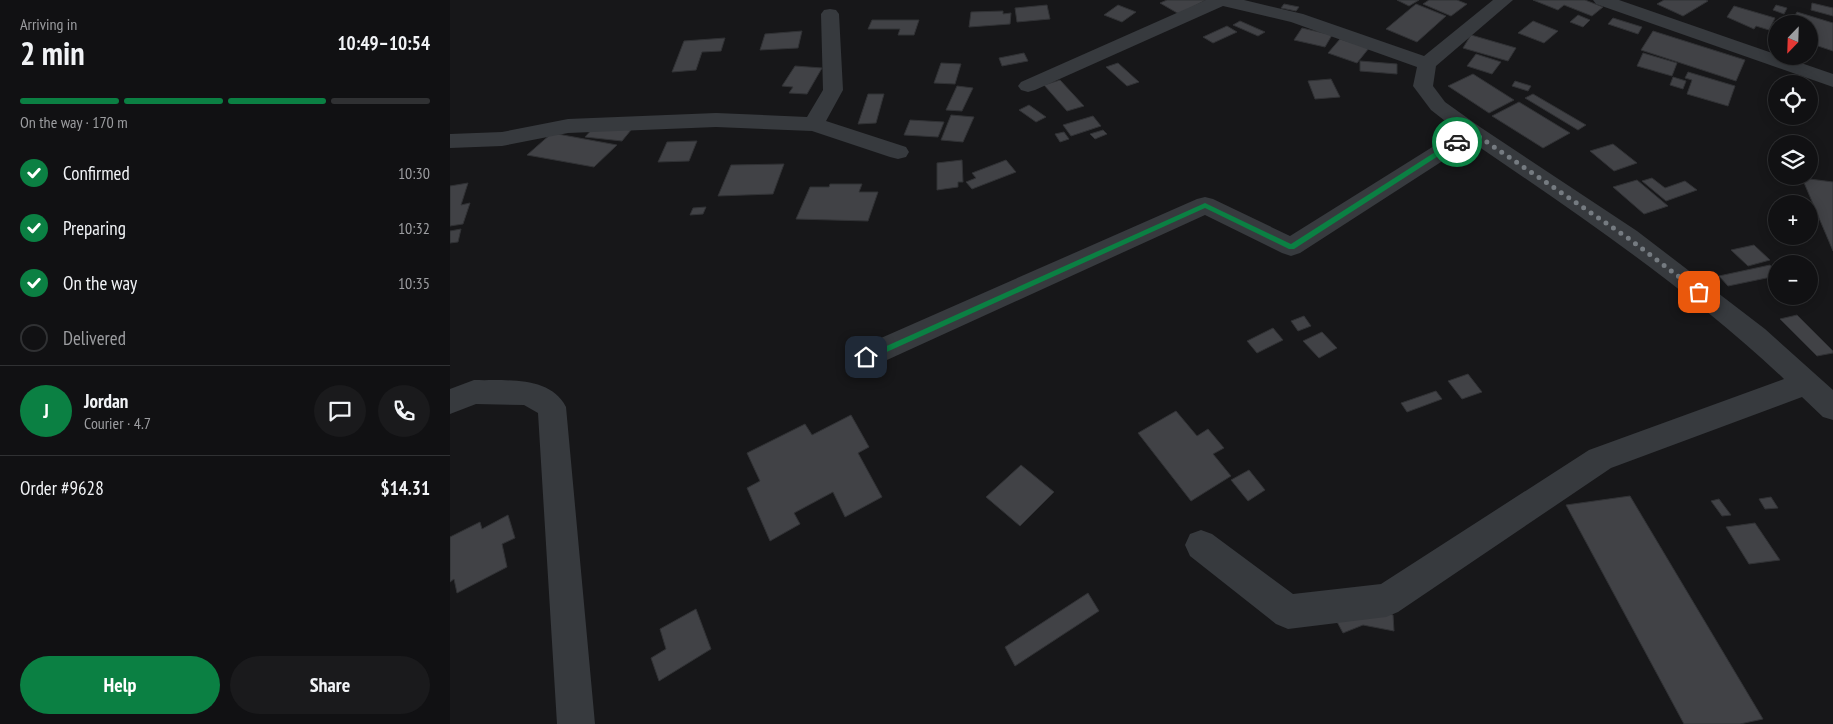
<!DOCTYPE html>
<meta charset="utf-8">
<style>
:root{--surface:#111113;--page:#1a1a1c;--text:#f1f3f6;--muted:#9c9da0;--line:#303133;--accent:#0b8043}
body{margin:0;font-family:"PT Sans Narrow",sans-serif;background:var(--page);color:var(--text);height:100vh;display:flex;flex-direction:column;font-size:19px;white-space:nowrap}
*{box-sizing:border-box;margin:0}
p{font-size:16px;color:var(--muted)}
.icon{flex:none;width:28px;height:28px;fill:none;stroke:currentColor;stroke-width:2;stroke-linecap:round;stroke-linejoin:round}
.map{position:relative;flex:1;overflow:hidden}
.details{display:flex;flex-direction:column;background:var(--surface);width:450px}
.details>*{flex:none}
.needle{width:32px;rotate:203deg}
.tools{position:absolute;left:1318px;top:15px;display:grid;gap:10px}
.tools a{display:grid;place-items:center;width:50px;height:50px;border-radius:50%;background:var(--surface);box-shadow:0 2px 12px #0003,0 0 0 1px var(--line);font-size:25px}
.pin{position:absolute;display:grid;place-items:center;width:42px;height:42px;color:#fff;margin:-21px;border-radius:10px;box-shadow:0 2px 8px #0006}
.courier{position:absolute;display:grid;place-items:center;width:50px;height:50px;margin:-25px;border:4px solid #0b8043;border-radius:50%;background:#fff;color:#222;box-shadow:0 1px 6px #0007}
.summary em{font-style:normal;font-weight:700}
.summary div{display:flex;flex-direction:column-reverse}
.summary{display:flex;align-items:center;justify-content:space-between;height:85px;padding:0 20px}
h1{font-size:32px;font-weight:700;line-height:38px}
.bar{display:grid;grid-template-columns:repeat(4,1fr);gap:8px 5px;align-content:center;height:60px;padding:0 20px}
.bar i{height:6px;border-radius:4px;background:var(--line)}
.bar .selected{background:var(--accent)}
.bar p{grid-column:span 4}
.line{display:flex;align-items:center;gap:12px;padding:0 20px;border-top:1px solid var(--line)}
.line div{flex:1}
.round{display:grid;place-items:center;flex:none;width:52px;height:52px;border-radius:26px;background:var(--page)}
ol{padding:0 20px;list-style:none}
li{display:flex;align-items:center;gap:15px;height:55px}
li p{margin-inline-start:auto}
li .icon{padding:5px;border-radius:50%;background:var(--accent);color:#fff;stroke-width:4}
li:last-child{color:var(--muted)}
li i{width:28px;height:28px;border:2px solid var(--line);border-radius:50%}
.primary-button{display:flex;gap:10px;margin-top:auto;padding:10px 20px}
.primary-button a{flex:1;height:58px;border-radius:30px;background:var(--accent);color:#fff;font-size:20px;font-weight:700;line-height:58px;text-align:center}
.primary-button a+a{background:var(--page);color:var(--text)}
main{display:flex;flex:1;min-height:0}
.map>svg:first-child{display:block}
.building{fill:#414246;stroke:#313235}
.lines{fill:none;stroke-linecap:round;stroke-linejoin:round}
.minor{fill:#373a3e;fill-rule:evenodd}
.route{fill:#0b8043}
.done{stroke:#757b81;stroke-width:5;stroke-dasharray:0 9}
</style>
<main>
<section class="details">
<div class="summary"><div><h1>2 min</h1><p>Arriving in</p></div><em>10:49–10:54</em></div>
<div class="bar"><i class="selected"></i><i class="selected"></i><i class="selected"></i><i></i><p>On the way · 170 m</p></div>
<ol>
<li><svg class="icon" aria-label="check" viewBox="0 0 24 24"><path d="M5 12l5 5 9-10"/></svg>Confirmed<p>10:30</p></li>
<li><svg class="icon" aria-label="check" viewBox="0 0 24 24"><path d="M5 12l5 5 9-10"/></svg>Preparing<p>10:32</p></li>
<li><svg class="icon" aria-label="check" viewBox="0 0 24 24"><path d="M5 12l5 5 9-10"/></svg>On the way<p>10:35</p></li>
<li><i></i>Delivered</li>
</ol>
<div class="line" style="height:90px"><b class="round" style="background:var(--accent);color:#fff">J</b><div><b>Jordan</b><p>Courier · 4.7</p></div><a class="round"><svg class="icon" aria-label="chat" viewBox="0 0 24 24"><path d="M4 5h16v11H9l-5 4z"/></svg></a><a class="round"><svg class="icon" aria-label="phone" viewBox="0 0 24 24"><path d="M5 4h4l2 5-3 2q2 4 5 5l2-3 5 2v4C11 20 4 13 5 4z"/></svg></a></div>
<div class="line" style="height:65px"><div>Order #9628</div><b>$14.31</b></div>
<div class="primary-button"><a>Help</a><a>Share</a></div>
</section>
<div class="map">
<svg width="1383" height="724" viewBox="0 0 1383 724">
<rect width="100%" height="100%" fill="#171719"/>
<path class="building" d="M717 0H756L729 14 710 3Z
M947 0H969L959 6Z
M979 0H1007L1017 4 1001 16 973 4Z
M1083 0H1135L1153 7 1142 16 1114 5 1108 10Z
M1214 0H1256L1258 1 1233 16 1207 4Z
M1362 3 1383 8V16L1361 10Z
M834 4 849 7 846 11 831 8Z
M966 4 996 16 967 42 936 29Z
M597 5 600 19 567 22 565 8Z
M668 5 686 12 672 22 654 15Z
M1326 5 1337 8 1334 14 1323 10Z
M1284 6 1325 18 1319 30 1306 26 1304 29 1277 17Z
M553 11V14L561 13 560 24 519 27 521 12Z
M1347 12 1383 23V51L1359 43V24H1340Z
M1128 15 1140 20 1133 27 1120 22Z
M1163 18 1192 27 1188 34 1158 24Z
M422 20H469L464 35H448L450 29H418Z
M790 21 815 32 808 36 783 25Z
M1083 21 1108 31 1094 43 1068 33Z
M777 26 787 32 763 43 753 37Z
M852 28 882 35 875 47 844 40Z
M352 31 348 48 310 50 315 34Z
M1203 31 1295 60 1286 81 1191 50Z
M1021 35 1066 48 1058 61 1013 48Z
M275 38 271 51 252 52 246 70 222 72 234 41Z
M890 39 919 48 907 63 878 53Z
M574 53 578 61 552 66 549 58Z
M1193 53 1227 63 1222 76 1187 66Z
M1026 54 1051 62 1042 74 1017 66Z
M910 61 947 64V74L910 71Z
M491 63 511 64 505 84 484 83Z
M668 63 689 82 677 86 656 67Z
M345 66 372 68 357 94 339 93 343 87 332 86Z
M1238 72 1285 86 1278 106 1237 94 1242 80 1235 78Z
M1023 74 1064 100 1039 113 998 86Z
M1223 77 1236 81 1233 89 1220 85Z
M881 79 890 97 865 99 858 81Z
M610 80 634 106 617 111 594 85Z
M1065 81 1081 86 1078 91 1062 86Z
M507 86 523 88 512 111 496 110Z
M418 94H434L426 123 408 124Z
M1083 94 1136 125 1128 130 1075 98Z
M1069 102 1120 133 1093 148 1042 116Z
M579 105 596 117 586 122 569 110Z
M501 115 524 117 513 142 491 140Z
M643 116 651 126 621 136 613 125Z
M460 120 494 122 488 137 454 135Z
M145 126 181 130 172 141 135 137Z
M653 130 657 134 645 139 640 134Z
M614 132 619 139 610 142 605 134Z
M102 133 167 145 144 167 77 155Z
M247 141 239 161 208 162 217 142Z
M1163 144 1187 163 1164 171 1140 151Z
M512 160 513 182H508V187L487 190V163Z
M556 160 566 172 522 189 516 182 526 178 522 173Z
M334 164 323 194 268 196 281 165Z
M1202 178 1215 188 1235 181 1247 190 1216 201 1192 181Z
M1352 178 1383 182V251Z
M1187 180 1218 206 1194 214 1163 187Z
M18 183 11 205 20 203 13 224 0 226V186Z
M380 184H412L409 192H428L418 221 346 219 360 187H379Z
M256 207 253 214 240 215 243 208Z
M11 229 8 242 0 243V231Z
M1304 245 1320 260 1298 266 1281 250Z
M1320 265 1326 272V276L1278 286 1269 276Z
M1347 315 1383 351V353L1367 356 1330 319Z
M854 316 861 326 848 331 841 321Z
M823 328 833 340 807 353 797 341Z
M872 332 887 348 869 358 853 341Z
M1018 374 1032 392 1012 399 998 381Z
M986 391 992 399 957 412 951 403Z
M726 411 747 436 758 429 774 448 763 454 781 476 741 501 688 433Z
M401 415 419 447 408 453 432 497 395 517 383 492 344 513 350 524 320 541 297 488 310 481 297 453 355 424 362 435Z
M571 465 604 492 570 526 536 497Z
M799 470 815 490 798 501 781 480Z
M1180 496 1313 719 1290 724H1234L1116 505Z
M1321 497 1328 508 1315 509 1309 499Z
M1269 499 1281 515 1272 516 1261 501Z
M58 515 65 538 52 544 57 567 7 593 4 579 0 582V537L30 522 32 529Z
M1305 523 1330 560 1299 564 1276 527Z
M638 593 649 611 565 666 555 647Z
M910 606 943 615 944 631 913 625 893 633 885 618Z
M246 609 261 649 209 681 201 658 216 649 210 629Z"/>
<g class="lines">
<path class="minor" d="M756 0H794L853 14 974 56 1043 0H1063L986 66 983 86 995 102 1030 127 1187 231 1315 329 1383 390V420L1373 417 1352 397 1161 468 948 612 936 617 838 629 826 624 740 556 735 545 740 534 751 530 762 534 843 594 931 584 1139 450 1334 379C1239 289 1130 216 1022 142L850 253 841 256 832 253 755 215 426 365 416 368 406 365 402 357 406 349 747 199 755 197 763 199 840 236 1008 131 981 110 963 86 967 67 841 22 773 6 585 90 578 92 571 90 568 86 571 82Z
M1143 0H1169L1383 74V87L1146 4Z
M380 9 386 10 389 14 393 90 376 121 456 147 459 152 456 157 448 159 440 157 362 131 266 127 118 133 52 146 0 148V134L52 132 118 119 266 113 357 117 373 90 371 14 374 10Z
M24 380C54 381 100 375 116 407L145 724H107L88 413 74 405 26 404 0 414V389Z"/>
</g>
<path class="route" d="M1004 140 1010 142 844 249H839L755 208 419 360H413L412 357 755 203 841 244Z"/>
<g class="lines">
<path class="done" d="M1007 142 1022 132 1178 238 1249 292"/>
</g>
</svg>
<div class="tools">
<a><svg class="needle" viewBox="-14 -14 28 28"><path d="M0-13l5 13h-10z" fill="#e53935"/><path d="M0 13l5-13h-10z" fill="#9c9da0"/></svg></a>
<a><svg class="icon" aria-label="locate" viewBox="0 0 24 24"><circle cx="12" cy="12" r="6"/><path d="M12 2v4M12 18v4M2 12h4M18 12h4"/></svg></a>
<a><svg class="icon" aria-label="layers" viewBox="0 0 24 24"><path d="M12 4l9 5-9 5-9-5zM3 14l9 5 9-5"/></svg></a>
<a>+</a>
<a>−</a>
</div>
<div class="pin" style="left:1249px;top:292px;background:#ea580c"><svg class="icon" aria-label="bag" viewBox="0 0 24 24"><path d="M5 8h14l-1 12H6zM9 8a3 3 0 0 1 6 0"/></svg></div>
<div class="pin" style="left:416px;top:357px;background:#1f2937"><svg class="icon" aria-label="home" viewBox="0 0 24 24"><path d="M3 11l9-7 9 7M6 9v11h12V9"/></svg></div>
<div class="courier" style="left:1007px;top:142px"><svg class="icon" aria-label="car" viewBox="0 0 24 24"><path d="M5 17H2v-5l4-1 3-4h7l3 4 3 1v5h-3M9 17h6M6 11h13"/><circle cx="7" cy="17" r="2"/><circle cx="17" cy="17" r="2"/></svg></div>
</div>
</main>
